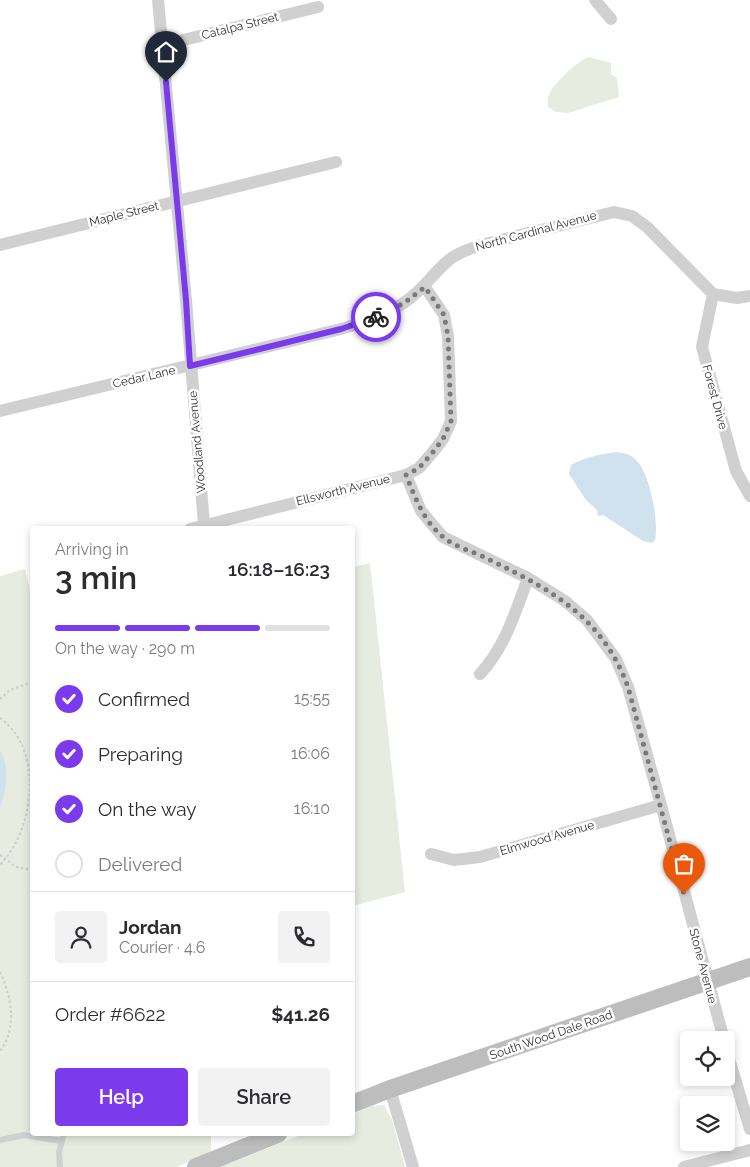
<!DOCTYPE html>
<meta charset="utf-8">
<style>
:root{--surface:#fff;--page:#f2f2f3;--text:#2b2b33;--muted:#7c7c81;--line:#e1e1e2;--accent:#7c3aed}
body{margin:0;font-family:Raleway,sans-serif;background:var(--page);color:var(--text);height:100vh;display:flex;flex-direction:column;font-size:19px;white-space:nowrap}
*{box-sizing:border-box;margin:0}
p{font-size:16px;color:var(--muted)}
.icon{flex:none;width:28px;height:28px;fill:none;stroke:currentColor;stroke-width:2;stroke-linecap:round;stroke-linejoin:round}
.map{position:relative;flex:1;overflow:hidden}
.side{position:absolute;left:30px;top:526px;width:325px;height:610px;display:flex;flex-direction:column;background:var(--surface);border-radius:5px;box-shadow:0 2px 8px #0003}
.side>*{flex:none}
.buttons{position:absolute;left:680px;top:1031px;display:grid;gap:10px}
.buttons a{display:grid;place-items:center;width:55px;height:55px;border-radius:5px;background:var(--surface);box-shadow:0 2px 8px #0003;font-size:25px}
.pin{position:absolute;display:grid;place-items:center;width:42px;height:42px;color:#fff;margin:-51px -21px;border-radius:50% 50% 50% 0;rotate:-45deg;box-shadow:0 0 5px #0007}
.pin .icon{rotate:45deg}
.courier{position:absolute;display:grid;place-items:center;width:50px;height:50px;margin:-25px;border:4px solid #7c3aed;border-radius:50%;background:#fff;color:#222;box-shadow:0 1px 6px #0007}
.overview em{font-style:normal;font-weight:600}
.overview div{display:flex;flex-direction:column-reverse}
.overview{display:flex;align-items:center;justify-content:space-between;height:85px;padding:0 25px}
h1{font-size:32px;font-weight:600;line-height:38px}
.bar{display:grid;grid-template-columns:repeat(4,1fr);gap:8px 5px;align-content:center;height:60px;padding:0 25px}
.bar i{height:6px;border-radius:4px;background:var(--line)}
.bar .active{background:var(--accent)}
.bar p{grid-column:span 4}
.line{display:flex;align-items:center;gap:12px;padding:0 25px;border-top:1px solid var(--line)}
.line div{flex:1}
.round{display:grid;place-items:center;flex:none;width:52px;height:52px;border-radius:5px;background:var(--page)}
ol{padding:0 25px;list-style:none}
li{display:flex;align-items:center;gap:15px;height:55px}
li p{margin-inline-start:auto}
li .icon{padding:5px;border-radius:50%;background:var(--accent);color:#fff;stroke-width:4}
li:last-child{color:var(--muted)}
li i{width:28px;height:28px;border:2px solid var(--line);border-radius:50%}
.cta{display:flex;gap:10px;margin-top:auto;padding:10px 25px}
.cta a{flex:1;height:58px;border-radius:5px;background:var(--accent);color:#fff;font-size:20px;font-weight:600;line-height:58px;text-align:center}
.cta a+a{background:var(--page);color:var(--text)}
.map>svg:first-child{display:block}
.green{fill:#e6ecdf}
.water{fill:#cfe2ee}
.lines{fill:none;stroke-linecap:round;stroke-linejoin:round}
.path{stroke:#cdcdcd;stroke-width:2;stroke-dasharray:2.5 2.5;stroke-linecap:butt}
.service{stroke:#d0d0d0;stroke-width:6}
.minor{stroke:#d0d0d0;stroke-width:12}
.secondary{stroke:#bdbdbd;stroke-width:18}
.done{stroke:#7a7a7a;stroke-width:5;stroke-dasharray:0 9}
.route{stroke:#7c3aed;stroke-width:6}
.labels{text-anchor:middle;stroke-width:5;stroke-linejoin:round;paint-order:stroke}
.street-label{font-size:12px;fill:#333;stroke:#fff}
</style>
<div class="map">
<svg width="750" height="1167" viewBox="0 0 750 1167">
<rect width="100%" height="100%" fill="#fff"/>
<path class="green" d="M589 57 611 63V74L617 78 619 97 568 113 556 112 548 107C548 103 547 98 549 95 553 84 577 61 589 57Z
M370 563 405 892 353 906V567Z
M25 569 32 599V1134H211V1152L177 1167H0V576Z
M384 1105 392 1120 405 1167H221L303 1134H352L353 1114 372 1106Z"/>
<path class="water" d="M617 452C623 453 630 454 635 459 650 472 659 521 655 540L652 543 643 541 603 515 598 516 597 510 586 500 569 474 571 465C585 457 601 454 617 452Z
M0 750C11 769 6 789 0 809Z"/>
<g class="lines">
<path class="path" d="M0 699 10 690 32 682
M0 718C45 750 34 830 0 865
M0 855 16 867 32 870
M0 972C11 995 18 1028 0 1051"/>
<path class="service" d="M0 1140 24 1135 61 1141
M60 1167 59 1152 64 1134"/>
<path class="minor" d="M158 0 186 300 204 525
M595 0 611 19
M163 45 318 7
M0 245 336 162
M713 294 702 347 736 471 750 496
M0 411 341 329C363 322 386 315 405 302 423 290 433 273 449 260 458 252 470 249 481 245L614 212 632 216 647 227 713 294 737 298 750 296
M406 475 421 511 443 537 528 578 565 601 587 620 616 659 628 687 661 805 724 1040
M190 529 406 475 419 468 433 452 443 439 451 421 448 336 444 315 425 287
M480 674C505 647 515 613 528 578
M431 854 454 860 480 857 661 805
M726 1049 750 1129
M390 1089 413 1167
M684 1167 750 1150"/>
<path class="secondary" d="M352 1104 390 1089 750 967
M196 1167 278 1134"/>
</g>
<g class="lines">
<path class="done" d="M376 317 404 303 425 287 444 315 448 336 451 421 443 439 433 452 419 468 406 475C415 497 423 520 442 536 454 547 475 552 490 560 552 590 603 618 628 687L684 894"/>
<path class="route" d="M166 82 186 300 190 366 341 329 376 317"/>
</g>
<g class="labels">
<g class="street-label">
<text transform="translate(240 26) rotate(-14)" y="4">Catalpa Street</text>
<text transform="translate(124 214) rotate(-14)" y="4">Maple Street</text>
<text transform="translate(536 231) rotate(-15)" y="4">North Cardinal Avenue</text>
<text transform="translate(144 377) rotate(-13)" y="4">Cedar Lane</text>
<text transform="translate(715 397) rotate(75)" y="4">Forest Drive</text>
<text transform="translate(197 442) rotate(-95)" y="4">Woodland Avenue</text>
<text transform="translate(343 490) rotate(-14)" y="4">Ellsworth Avenue</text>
<text transform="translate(547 838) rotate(-16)" y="4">Elmwood Avenue</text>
<text transform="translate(703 966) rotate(75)" y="4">Stone Avenue</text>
<text transform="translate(551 1035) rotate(-19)" y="4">South Wood Dale Road</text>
</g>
</g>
</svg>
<div class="buttons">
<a><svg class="icon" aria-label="locate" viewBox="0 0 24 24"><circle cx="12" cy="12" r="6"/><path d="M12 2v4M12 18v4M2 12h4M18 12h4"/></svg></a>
<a><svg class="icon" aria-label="layers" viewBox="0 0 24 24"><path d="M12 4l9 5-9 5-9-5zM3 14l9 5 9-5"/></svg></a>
</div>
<div class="pin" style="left:684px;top:894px;background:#ea580c"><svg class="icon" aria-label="bag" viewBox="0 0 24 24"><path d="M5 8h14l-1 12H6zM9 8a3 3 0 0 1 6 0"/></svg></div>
<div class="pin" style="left:166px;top:82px;background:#1f2937"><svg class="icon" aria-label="home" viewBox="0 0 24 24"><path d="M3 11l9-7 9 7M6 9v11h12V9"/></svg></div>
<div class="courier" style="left:376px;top:317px"><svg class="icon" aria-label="bike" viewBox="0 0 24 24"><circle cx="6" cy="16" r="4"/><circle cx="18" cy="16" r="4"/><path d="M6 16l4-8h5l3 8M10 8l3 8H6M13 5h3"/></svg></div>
<section class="side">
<div class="overview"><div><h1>3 min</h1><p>Arriving in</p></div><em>16:18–16:23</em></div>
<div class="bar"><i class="active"></i><i class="active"></i><i class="active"></i><i></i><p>On the way · 290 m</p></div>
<ol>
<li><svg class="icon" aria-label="check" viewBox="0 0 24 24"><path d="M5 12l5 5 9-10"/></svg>Confirmed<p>15:55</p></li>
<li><svg class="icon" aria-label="check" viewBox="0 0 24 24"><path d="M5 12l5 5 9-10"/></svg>Preparing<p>16:06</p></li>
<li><svg class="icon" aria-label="check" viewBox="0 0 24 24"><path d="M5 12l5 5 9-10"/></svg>On the way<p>16:10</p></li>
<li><i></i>Delivered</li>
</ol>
<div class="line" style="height:90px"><a class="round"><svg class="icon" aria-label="person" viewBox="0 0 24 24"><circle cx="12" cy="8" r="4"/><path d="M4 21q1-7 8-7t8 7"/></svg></a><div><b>Jordan</b><p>Courier · 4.6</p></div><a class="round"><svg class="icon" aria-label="phone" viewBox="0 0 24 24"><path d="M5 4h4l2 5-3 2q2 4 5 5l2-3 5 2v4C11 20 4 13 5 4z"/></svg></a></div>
<div class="line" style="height:65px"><div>Order #6622</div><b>$41.26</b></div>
<div class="cta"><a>Help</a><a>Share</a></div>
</section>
</div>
